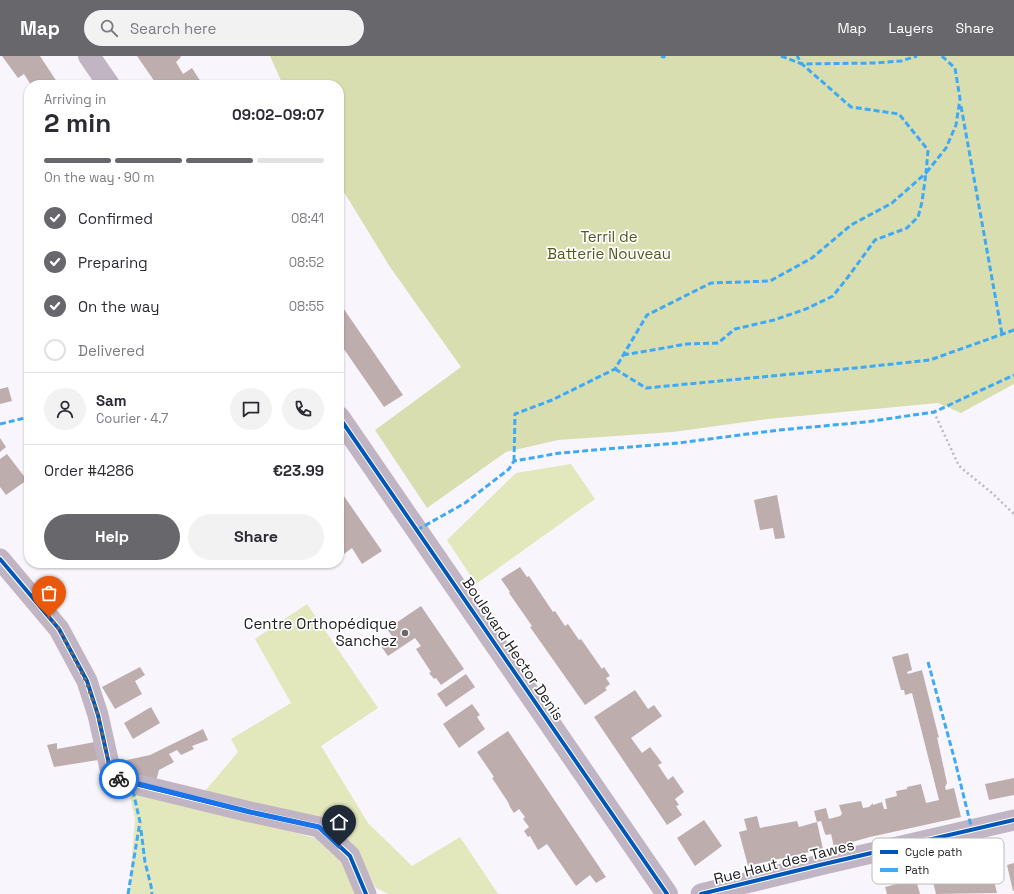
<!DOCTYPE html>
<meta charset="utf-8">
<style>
:root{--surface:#fff;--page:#f2f2f3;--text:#2b2b33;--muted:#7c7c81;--line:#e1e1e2;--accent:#68676c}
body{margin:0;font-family:"Space Grotesk",sans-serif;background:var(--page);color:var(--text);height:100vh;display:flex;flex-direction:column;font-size:15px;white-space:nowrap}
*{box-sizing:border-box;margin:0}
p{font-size:13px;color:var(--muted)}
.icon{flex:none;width:22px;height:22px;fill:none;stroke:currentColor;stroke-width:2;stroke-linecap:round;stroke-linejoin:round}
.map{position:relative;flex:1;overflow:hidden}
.side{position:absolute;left:24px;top:24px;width:320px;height:488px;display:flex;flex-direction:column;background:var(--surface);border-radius:16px;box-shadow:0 1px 3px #0004}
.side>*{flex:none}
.pin{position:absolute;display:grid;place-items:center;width:34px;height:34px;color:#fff;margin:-41px -17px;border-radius:50% 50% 50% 0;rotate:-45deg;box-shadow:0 0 4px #0007}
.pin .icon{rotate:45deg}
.courier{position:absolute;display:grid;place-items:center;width:40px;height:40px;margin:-20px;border:3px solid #1a73e8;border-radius:50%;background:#fff;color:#222;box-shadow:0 1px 5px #0007}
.headline em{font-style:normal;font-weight:700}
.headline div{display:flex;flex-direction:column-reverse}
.headline{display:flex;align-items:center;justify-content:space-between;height:68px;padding:0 20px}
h1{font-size:26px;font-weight:700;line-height:30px}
.bar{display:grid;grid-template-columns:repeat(4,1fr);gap:6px 4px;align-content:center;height:48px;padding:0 20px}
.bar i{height:5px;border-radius:3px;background:var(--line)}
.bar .selected{background:var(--accent)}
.bar p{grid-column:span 4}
.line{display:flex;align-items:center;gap:10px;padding:0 20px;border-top:1px solid var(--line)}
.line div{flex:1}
.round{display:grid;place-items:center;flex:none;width:42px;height:42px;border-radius:21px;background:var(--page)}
ol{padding:0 20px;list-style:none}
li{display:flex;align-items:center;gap:12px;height:44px}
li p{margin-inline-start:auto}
li .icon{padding:4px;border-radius:50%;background:var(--accent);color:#fff;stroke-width:4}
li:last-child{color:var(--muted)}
li i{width:22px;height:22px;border:2px solid var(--line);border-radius:50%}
.cta{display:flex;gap:8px;margin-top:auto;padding:8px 20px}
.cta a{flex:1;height:46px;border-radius:24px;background:var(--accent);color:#fff;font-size:16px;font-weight:700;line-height:46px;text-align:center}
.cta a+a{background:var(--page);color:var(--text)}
header{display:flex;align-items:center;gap:24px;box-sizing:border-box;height:56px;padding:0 20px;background:var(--accent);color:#fff}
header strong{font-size:19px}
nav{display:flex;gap:22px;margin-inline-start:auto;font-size:14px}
.search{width:280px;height:36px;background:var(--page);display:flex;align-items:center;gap:10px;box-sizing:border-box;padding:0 14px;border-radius:22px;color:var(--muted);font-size:15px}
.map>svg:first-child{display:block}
.green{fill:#e2e7bc}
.forest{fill:#d9deb1}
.building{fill:#beadad}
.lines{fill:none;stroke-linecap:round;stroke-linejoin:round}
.path{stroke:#c0b8c1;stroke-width:2.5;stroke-dasharray:2 3;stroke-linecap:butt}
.minor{stroke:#c2b5c3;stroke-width:21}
.tertiary{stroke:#c2b5c3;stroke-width:22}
.quiet{stroke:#3fa9f5;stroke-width:3;stroke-dasharray:6 3;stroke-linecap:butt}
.cycleway-casing{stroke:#fff;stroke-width:6}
.cycleway{stroke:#0057b8;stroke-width:4}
.done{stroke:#68676c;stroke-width:4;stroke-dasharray:0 7.2}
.route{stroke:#1a73e8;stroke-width:5}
.poi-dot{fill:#68676c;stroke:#fff;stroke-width:1.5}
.labels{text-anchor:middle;stroke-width:3.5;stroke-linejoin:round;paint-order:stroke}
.park-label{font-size:15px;fill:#545a1c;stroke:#fff}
.poi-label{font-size:15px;fill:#1b1a1e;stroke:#fff;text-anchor:end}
.street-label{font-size:15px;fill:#1b1a1e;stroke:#fff}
.key{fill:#fff;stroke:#bbbabc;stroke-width:1}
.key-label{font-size:11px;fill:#1b1a1e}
</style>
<header>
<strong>Map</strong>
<div class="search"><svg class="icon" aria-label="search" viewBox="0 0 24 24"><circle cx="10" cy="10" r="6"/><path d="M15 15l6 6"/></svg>Search here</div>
<nav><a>Map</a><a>Layers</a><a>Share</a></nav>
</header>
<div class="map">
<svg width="1014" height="838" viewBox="0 0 1014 838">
<rect width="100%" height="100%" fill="#f8f6fc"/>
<path class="green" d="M571 408 595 443 476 528 447 484 516 417Z
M307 548 378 652 321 690 368 767 412 810 460 781 498 838H388L376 832 355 792 205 735 238 696 231 683 291 647 255 583Z
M128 731 315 782 345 810 356 838H129L135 763Z"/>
<path class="forest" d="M270 0H1014V328L961 357 938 347 768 363 673 376 558 384 506 396 427 452 375 374 461 311 390 211 339 128V29H283Z"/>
<path class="building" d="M2 0H40L59 29H31L24 18 18 22Z
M137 0H180L181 1 176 6 183 18 192 12 201 26 196 29H157Z
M339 246 403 339 384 351 339 286Z
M8 331 12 345 0 348V333Z
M0 382 6 391 0 396Z
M7 398 27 424 6 439 0 431V403Z
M339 433 382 495 362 508 352 492 344 498 339 490Z
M777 439 785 482 775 483 773 472 760 474 754 444Z
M520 511 527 521 529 520 553 556 555 555 565 570 568 568 579 584 581 583 602 613 604 611 610 620 606 622 610 628 605 632 607 634 585 649 530 571 532 570 509 537 510 536 501 523Z
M421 550 464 613 441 629 436 622 434 623 429 617 431 616 416 593 421 590 415 582 388 600 380 589 392 580 387 573Z
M908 597 912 614 907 616 908 618 922 614 939 682 937 681 947 727 945 731 946 734 954 732 961 761 870 781 834 791 831 778 826 779 825 778 821 765 817 766 814 755 826 752 829 763 840 760 842 758 839 749 861 745 863 752 869 751 873 747V749L882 746 884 753H887L885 743 897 740 896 735 907 733V731L921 728 926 747 939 744 912 637 905 639 904 634H901L892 601Z
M140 611 145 619 135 625 142 638 115 653 102 631Z
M466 618 475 631 446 651 437 638Z
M635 634 648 653 654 649 662 660 631 682 642 697 650 691 662 707 658 709 668 724 673 720 684 736 675 743 679 749 676 750 682 759 667 769 594 661Z
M472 648 480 659 477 661 485 673 459 692 443 668Z
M151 651 160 667 133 683 124 667Z
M203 673 208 684 192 690 194 693 181 699 177 694 169 698 174 706 159 714 156 725 129 717 127 704 150 699Z
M508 675 606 821 596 827 590 819 576 830 547 788 538 794 530 780 528 781 524 775 529 771 523 763 525 761 519 753 514 757 510 751 508 746 492 722 494 721 477 696Z
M95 686 98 704 54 711 47 689 57 687V693Z
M1014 722V739L989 744 985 728Z
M757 760 760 772 797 765 799 771 817 766 823 793 748 810 739 776 747 774 744 763Z
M704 764 722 790 695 810 677 782Z
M1014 807V835H1013L1007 809Z
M947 812V813L954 812 956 821 991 812 997 837 936 838 931 818Z
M908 823V825L916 824 920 838H887L885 831 897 828V826Z"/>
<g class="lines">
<path class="path" d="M934 356 959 410 992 437 1014 458"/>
<path class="minor" d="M0 503 59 573 87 625 98 659 111 717 116 722 127 726 250 756 319 771 350 800 366 838
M701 838 824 808 1014 764"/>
<path class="tertiary" d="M89 0 109 29
M339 361 667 838"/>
<path class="quiet" d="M661 0 664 1 665 0
M781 0 802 8 876 7 901 5 917 0
M961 50 1002 278
M623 299 687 288 718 287 735 273 774 264 806 253 833 240 848 221 875 184 907 172 918 161 922 146 926 117 946 92 956 69 960 43 955 12 943 1 940 0
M615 313 646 332 855 312 930 304 1014 274
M0 368 29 361
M514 405 515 358 552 344 615 313 647 259 711 227 770 225 812 202 851 169 892 147 926 117 928 94 899 58 851 51 802 8 797 0
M417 474 465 447 509 413 514 405 560 397 678 387 779 374 866 366 934 356 1014 319
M928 606 955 705 972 774
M141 774 145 806 151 830 152 838
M128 838 140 766 131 726"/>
<g class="cycleway-casing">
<path id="cycleway" d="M339 361 667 838
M0 503 59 573 87 625 98 659 111 717 116 722 127 726 250 756 319 771 350 800 366 838
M701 838 824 808 1014 764"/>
</g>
<use href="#cycleway" class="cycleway"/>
</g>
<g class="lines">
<path class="done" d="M49 561 59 573 86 625 98 659 111 717 119 723"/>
<path class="route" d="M119 723 250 756 319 771 339 790"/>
</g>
<circle class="poi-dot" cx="405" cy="577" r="4"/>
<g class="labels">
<g class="park-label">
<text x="609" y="186">Terril de<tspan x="609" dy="17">Batterie Nouveau</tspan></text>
</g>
<g class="poi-label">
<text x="397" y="573">Centre Orthopédique<tspan x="397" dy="17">Sanchez</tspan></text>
</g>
<g class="street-label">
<text transform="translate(513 593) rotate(56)" y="5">Boulevard Hector Denis</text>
<text transform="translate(784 806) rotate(-14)" y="5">Rue Haut des Tawes</text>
</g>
</g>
<rect x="872" y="782" width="132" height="46" rx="6" class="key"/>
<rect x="880" y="794" width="18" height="4" fill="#0057b8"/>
<rect x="880" y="812" width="18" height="4" fill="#3fa9f5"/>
<g class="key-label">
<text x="905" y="800">Cycle path</text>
<text x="905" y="818">Path</text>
</g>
</svg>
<div class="pin" style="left:49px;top:561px;background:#ea580c"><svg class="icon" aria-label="bag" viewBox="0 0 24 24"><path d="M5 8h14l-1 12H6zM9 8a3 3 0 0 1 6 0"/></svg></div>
<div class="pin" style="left:339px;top:790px;background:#1f2937"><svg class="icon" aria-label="home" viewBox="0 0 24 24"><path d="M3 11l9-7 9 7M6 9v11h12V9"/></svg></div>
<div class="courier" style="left:119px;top:723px"><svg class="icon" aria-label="bike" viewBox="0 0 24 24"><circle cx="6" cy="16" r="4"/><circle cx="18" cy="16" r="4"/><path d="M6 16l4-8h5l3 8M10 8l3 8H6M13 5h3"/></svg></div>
<section class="side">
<div class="headline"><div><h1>2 min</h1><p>Arriving in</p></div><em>09:02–09:07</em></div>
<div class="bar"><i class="selected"></i><i class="selected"></i><i class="selected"></i><i></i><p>On the way · 90 m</p></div>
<ol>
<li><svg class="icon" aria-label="check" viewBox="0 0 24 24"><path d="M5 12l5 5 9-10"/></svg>Confirmed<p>08:41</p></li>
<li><svg class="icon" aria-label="check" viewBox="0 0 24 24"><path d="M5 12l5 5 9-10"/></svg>Preparing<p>08:52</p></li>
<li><svg class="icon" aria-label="check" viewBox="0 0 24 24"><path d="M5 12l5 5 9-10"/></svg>On the way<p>08:55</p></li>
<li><i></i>Delivered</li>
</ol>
<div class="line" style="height:72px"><a class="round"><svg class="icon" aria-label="person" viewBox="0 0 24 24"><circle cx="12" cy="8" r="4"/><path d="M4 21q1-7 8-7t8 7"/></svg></a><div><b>Sam</b><p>Courier · 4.7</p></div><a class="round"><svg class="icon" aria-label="chat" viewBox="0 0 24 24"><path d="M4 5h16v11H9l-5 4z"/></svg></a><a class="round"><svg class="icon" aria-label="phone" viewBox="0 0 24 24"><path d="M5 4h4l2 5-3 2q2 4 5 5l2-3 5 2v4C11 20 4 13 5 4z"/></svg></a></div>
<div class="line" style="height:52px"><div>Order #4286</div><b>€23.99</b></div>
<div class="cta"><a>Help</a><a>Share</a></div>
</section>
</div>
